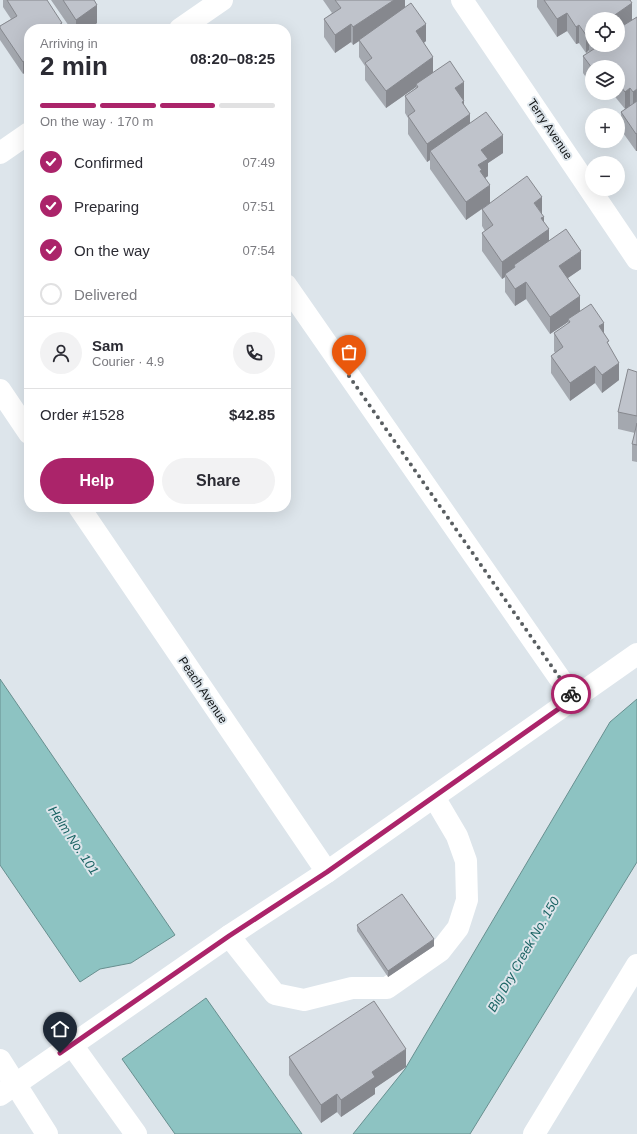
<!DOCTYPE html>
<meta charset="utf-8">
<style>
:root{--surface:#fff;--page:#f2f2f3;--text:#2b2b33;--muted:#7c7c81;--line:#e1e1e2;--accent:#ab246a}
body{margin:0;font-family:Helvetica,sans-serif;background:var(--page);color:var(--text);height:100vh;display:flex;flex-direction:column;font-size:15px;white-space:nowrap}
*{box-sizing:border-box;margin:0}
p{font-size:13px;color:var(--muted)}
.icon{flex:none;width:22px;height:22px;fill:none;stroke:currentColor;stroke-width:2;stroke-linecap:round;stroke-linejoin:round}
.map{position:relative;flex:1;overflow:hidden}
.sheet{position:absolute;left:24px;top:24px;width:267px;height:488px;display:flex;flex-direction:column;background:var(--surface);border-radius:16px;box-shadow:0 4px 16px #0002}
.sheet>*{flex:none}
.buttons{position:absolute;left:585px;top:12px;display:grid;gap:8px}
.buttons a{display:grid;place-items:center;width:40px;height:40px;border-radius:50%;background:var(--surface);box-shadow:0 4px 16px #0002;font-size:20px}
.pin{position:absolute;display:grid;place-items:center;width:34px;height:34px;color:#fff;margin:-41px -17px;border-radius:50% 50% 50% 0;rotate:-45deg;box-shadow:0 0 4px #0007}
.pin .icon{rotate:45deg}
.courier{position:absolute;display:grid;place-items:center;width:40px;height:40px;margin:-20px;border:3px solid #ab246a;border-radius:50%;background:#fff;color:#222;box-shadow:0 1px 5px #0007}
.summary em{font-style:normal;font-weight:700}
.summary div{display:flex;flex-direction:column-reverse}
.summary{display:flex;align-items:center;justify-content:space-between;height:68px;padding:0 16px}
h1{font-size:26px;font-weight:700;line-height:30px}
.bar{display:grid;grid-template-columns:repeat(4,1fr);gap:6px 4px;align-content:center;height:48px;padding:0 16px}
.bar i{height:5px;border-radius:3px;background:var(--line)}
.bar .selected{background:var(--accent)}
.bar p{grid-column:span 4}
.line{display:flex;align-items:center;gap:10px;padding:0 16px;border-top:1px solid var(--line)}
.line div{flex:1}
.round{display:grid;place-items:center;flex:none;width:42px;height:42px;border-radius:21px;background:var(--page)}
ol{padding:0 16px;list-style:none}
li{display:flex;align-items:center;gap:12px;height:44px}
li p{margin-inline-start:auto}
li .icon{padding:4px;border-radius:50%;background:var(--accent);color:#fff;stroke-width:4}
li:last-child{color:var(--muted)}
li i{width:22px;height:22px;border:2px solid var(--line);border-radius:50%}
.action{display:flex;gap:8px;margin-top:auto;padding:8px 16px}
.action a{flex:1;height:46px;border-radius:24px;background:var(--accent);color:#fff;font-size:16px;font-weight:700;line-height:46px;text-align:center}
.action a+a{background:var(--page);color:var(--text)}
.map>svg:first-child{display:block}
.water{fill:#8dc3c2;stroke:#688f8f}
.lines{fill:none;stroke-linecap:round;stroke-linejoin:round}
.minor{stroke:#fff;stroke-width:22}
.major{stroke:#fff;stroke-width:22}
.wall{fill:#a4a8af;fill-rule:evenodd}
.shaded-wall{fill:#86888e}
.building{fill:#bfc3cb;stroke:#86888e}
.done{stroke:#595e61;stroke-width:4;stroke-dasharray:0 7.2}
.route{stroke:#ab246a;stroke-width:5}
.labels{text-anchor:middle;stroke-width:4;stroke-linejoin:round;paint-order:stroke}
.street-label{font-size:12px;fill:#121517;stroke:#dde5eb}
.water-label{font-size:13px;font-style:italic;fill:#1a6363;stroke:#dde5eb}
</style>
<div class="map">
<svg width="637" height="1134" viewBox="0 0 637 1134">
<rect width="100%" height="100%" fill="#dde5eb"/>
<path class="water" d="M0 679 175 935 131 963 100 969 80 982 0 865Z
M637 699V862L470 1134H353L405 1069 610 722Z
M206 998 302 1134H175L122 1059Z"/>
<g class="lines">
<path class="minor" d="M462 0 637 259
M180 29 222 0
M0 153 29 133
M286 285 574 699
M0 390 29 433
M79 507 327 872
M229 936 275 994 304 1000 352 988H387L440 951 458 928 467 900 466 861 457 836 434 797
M72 1045 136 1134
M0 1060 47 1134
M534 1134 637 965"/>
<path class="major" d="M0 1095 229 936 327 872 637 654"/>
</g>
<path class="wall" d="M3 0H7L62 29H29L23 74 0 40V26L11 19 3 7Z
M51 0H94L97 23 89 29H71Z
M323 0H405V7L426 41 424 43 433 73 464 100V106L470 123 503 153 488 163V176L485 178 490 203 542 215 549 241 581 269 568 278 580 311 604 333 609 346 619 380 602 393 595 383 570 401 551 373V356L555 353 554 351V333L568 324V322L550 334 526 299 515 306 505 292V277L502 279 482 251V233L485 231 482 226V209L466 220 430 169V160L427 162 408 134V118L405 113V96L416 88V87L386 108 365 80V66L359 57V41L353 45 351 42 335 53 324 37V19L332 13Z
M537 0H631L632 20 637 17 636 151 621 130V112L630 106 625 109 612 93H618V67H592V86L583 73V56L589 51V50L586 53 579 43 576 44 567 31 557 37 537 7ZM592 19 618 45H592Z
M637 372V462L632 461V444L635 433 618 429V412Z
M357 925 434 946 388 977 357 931Z
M289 1057 406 1067 375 1088V1094L341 1117 337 1112 321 1123 289 1075Z"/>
<path class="shaded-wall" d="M394 0H405V10L359 40V41L353 45V27Z
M632 3V20L618 30V19H609Z
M97 5V23L89 29H76V20Z
M567 13V31L557 37V19Z
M62 23V29H52Z
M351 24V42L335 53V35Z
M426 24V41L416 48V31Z
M579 25V43L576 44V27Z
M592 30V39L589 36V50L586 53V35Z
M433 57V75L416 84V87L386 108V91Z
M29 58V70L23 74V62Z
M464 82V100L455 106V88Z
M630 88V106L625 109V92Z
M637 89V106L633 109V92Z
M464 101V118L470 114V132L430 151V160L427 162V144L462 102Z
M637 133V151H636V134Z
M503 135V153L488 163V176L482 180 478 165 481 150Z
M490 185V203L466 220V202Z
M542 197V214L534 203Z
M544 217V232L549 229V247L515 267 514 265V271L505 274V277L502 279V262L541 218Z
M581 251V269L559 284V266Z
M526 282V299L515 306V289Z
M580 296V313L568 319V322L550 334V317Z
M604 323V341L599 326Z
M619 363V380L602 393V375Z
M595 366V383L570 401V383Z
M434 939V946L388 977V971Z
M406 1049V1067L375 1088V1094L341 1117V1100L372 1072Z
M337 1094V1112L321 1123V1105Z"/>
<path class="building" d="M7 0H47L62 23 52 29H29V58L23 62 0 28V26L17 16Z
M63 0H94L97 5 76 20Z
M335 0H394L353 27 351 24 335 35 324 19 341 8Z
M544 0H630L632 3 609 19H592V30L586 35 579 25 576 27 567 13 557 19Z
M411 3 426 24 416 31 433 57 386 91 365 63 372 58 359 40Z
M619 16 624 25 637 17V89L633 92 630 88 625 92 618 83V67H592V68L583 56 597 47 596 45H618V19H615Z
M592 34V39L589 36Z
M450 61 464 82 455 88 464 101 462 102 470 114 427 144 408 116 415 111 405 96 418 87 416 84Z
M637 101V133L636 134 621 112Z
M486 112 503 135 481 150 488 159 478 165 482 170 480 171 490 185 466 202 430 151Z
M527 176 542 197 534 203 544 217 541 218 549 229 502 262 482 233 493 225 482 209Z
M566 229 581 251 559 266 580 296 550 317 526 282 515 289 505 274 515 267 514 265Z
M591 304 604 323 599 326 609 341 607 342 619 363 602 375 595 366 570 383 551 356 563 347 554 333 570 322 568 319Z
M628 369 637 372V416L618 412Z
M637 423V445L632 444Z
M402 894 434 939 388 971 357 925Z
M374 1001 406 1049 372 1072 375 1077 341 1100 337 1094 321 1105 289 1057Z"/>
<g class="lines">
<path class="done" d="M349 376 571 694"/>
<path class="route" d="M60 1053 229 936 327 872 574 698 571 694"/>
</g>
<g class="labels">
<g class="street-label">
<text transform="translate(550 129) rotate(56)" y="4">Terry Avenue</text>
<text transform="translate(203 690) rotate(56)" y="4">Peach Avenue</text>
</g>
<g class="water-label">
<text transform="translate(74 840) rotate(56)" y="5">Helm No. 101</text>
<text transform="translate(523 954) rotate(-60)" y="5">Big Dry Creek No. 150</text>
</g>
</g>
</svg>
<div class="buttons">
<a><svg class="icon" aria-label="locate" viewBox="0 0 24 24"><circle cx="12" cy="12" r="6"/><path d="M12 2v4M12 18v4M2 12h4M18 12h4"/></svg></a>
<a><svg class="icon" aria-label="layers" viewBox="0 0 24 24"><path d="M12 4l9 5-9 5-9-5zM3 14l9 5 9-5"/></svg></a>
<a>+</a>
<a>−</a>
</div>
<div class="pin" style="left:349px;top:376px;background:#ea580c"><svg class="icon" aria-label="bag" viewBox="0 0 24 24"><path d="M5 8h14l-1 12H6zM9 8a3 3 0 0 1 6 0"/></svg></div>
<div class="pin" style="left:60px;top:1053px;background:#1f2937"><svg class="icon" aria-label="home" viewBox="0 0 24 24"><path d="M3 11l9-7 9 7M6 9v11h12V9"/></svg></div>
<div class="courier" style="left:571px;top:694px"><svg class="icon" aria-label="bike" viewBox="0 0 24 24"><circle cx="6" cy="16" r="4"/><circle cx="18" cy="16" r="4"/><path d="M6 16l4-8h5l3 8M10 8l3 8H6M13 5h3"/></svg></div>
<section class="sheet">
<div class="summary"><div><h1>2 min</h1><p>Arriving in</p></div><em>08:20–08:25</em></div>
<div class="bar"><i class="selected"></i><i class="selected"></i><i class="selected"></i><i></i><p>On the way · 170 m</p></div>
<ol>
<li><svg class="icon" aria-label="check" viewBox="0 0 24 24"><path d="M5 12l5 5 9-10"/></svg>Confirmed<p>07:49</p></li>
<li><svg class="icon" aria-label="check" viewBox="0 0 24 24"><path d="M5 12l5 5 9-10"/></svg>Preparing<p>07:51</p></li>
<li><svg class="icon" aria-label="check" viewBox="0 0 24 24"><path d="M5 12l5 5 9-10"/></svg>On the way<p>07:54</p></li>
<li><i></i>Delivered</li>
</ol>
<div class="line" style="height:72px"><a class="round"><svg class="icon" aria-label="person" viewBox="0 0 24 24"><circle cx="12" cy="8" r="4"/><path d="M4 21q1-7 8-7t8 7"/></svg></a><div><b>Sam</b><p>Courier · 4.9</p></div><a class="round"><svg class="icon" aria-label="phone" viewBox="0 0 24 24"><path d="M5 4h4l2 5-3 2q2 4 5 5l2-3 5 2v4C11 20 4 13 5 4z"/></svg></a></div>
<div class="line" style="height:52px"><div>Order #1528</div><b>$42.85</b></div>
<div class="action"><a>Help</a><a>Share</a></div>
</section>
</div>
